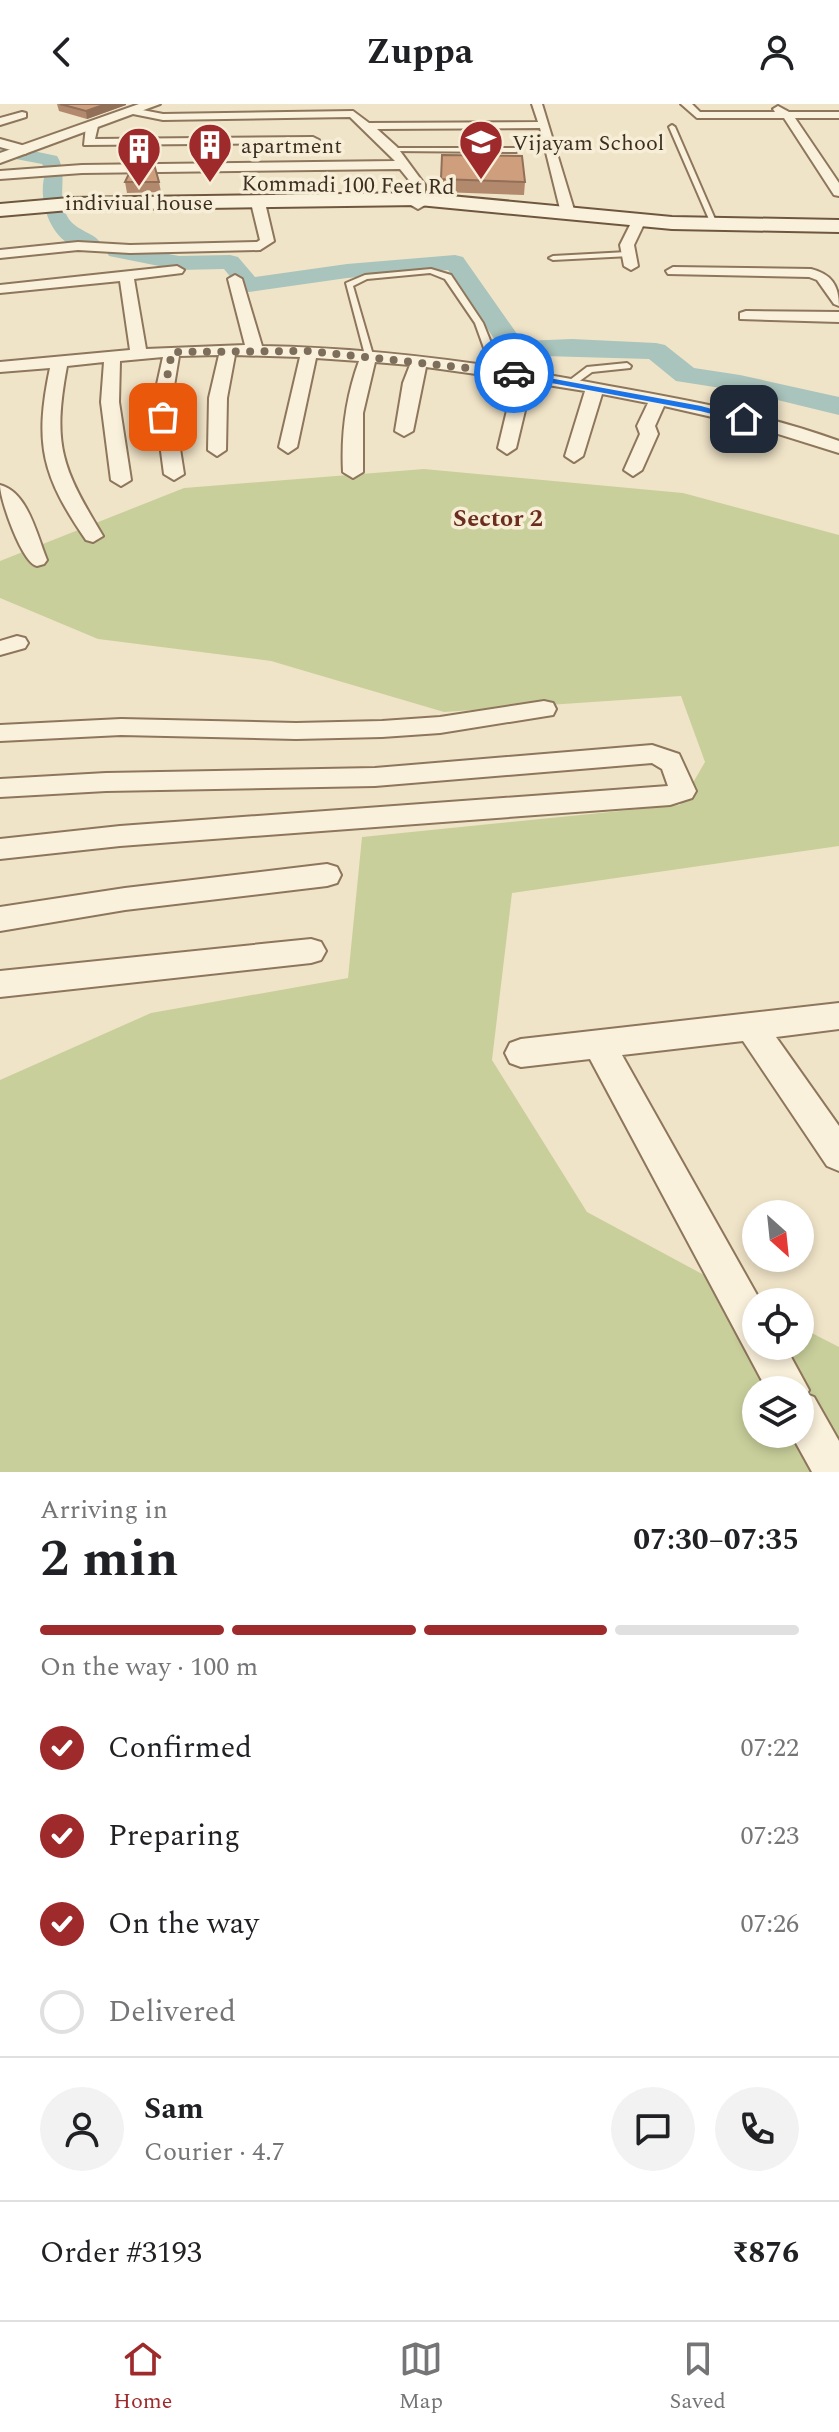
<!DOCTYPE html>
<meta charset="utf-8">
<style>
:root{--surface:#fff;--page:#f2f2f2;--text:#202124;--muted:#757577;--line:#e0e0e0;--accent:#9e2a2b}
body{margin:0;font-family:Spectral,serif;background:var(--page);color:var(--text);height:100vh;display:flex;flex-direction:column;font-size:30px;white-space:nowrap}
*{box-sizing:border-box;margin:0}
p{font-size:26px;color:var(--muted)}
.icon{flex:none;width:44px;height:44px;fill:none;stroke:currentColor;stroke-width:2;stroke-linecap:round;stroke-linejoin:round}
.map{position:relative;height:1368px;overflow:hidden}
.side{display:flex;flex-direction:column;background:var(--surface);flex:1}
.side>*{flex:none}
.needle{width:52px;rotate:153deg}
.buttons{position:absolute;left:742px;top:1096px;display:grid;gap:16px}
.buttons a{display:grid;place-items:center;width:72px;height:72px;border-radius:50%;background:var(--surface);box-shadow:0 4px 12px #0003;font-size:40px}
.pin{position:absolute;display:grid;place-items:center;width:68px;height:68px;color:#fff;margin:-34px;border-radius:16px;box-shadow:0 4px 12px #0006}
.courier{position:absolute;display:grid;place-items:center;width:80px;height:80px;margin:-40px;border:6px solid #1a73e8;border-radius:50%;background:#fff;color:#222;box-shadow:0 2px 10px #0007}
.headline em{font-style:normal;font-weight:700}
.headline div{display:flex;flex-direction:column-reverse}
.headline{display:flex;align-items:center;justify-content:space-between;height:136px;padding:0 40px}
h1{font-size:52px;font-weight:700;line-height:60px}
.bar{display:grid;grid-template-columns:repeat(4,1fr);gap:12px 8px;align-content:center;height:96px;padding:0 40px}
.bar i{height:10px;border-radius:6px;background:var(--line)}
.bar .on{background:var(--accent)}
.bar p{grid-column:span 4}
.line{display:flex;align-items:center;gap:20px;padding:0 40px;border-top:2px solid var(--line)}
.line div{flex:1}
.round{display:grid;place-items:center;flex:none;width:84px;height:84px;border-radius:42px;background:var(--page)}
ol{padding:0 40px;list-style:none}
li{display:flex;align-items:center;gap:24px;height:88px}
li p{margin-inline-start:auto}
li .icon{padding:8px;border-radius:50%;background:var(--accent);color:#fff;stroke-width:4}
li:last-child{color:var(--muted)}
li i{width:44px;height:44px;border:4px solid var(--line);border-radius:50%}
header{display:flex;justify-content:space-between;align-items:center;height:104px;padding:0 40px;background:var(--surface);font-size:36px;font-weight:700}
.menu{display:flex;justify-content:space-around;align-items:center;height:112px;border-top:2px solid var(--line);background:var(--surface);font-size:22px;color:var(--muted)}
.menu a{display:grid;justify-items:center;gap:4px}
.menu .on{color:var(--accent)}
.map>svg:first-child{display:block}
.green{fill:#c9cf9b;fill-rule:evenodd}
.lines{fill:none;stroke-linecap:round;stroke-linejoin:round}
.river{fill:#a9c4bc;fill-rule:evenodd}
.service-casing{stroke:#8d765c;stroke-width:4}
.minor-casing{stroke:#8d765c;stroke-width:4}
.tertiary-casing{stroke:#8d765c;stroke-width:4}
.secondary-casing{stroke:#6f573f;stroke-width:4}
.service{fill:#faf1dc;fill-rule:evenodd}
.minor{fill:#faf1dc;fill-rule:evenodd}
.tertiary{fill:#faf1dc;fill-rule:evenodd}
.secondary{fill:#faf1dc;fill-rule:evenodd}
.wall{fill:#b2896c}
.shaded-wall{fill:#916f58}
.building{fill:#cf9f7d;stroke:#916f58;stroke-width:2}
.route{fill:#1a73e8}
.done{stroke:#7c6e5b;stroke-width:8;stroke-dasharray:0 14.4}
.labels{text-anchor:middle;stroke-width:7;stroke-linejoin:round;paint-order:stroke}
.far-poi-label{font-size:22px;fill:#3d2e20;stroke:#f7eed8;text-anchor:start}
.far-street-label{font-size:22px;fill:#3d2e20;stroke:#f7eed8}
.far-neighbourhood-label{font-size:24px;font-weight:bold;fill:#6b2e1e;stroke:#f7eed8}
</style>
<header><svg class="icon" aria-label="back" viewBox="0 0 24 24"><path d="M15 5l-7 7 7 7"/></svg>Zuppa<svg class="icon" aria-label="person" viewBox="0 0 24 24"><circle cx="12" cy="8" r="4"/><path d="M4 21q1-7 8-7t8 7"/></svg></header>
<div class="map">
<svg width="839" height="1368" viewBox="0 0 839 1368">
<rect width="100%" height="100%" fill="#f0e4c8"/>
<path class="green" d="M424 365 683 389 839 431V742L512 789 492 956 587 1108 756 1199V1242H800V1223L839 1243V1368H0V976L151 909 348 874 362 733 680 701 705 658 681 592 444 608 271 557 98 535 0 494V457L184 384ZM756 1286H800V1330H756Z"/>
<g class="lines">
<path class="river" d="M0 40 57 52C69 71 56 91 67 112 75 127 92 127 101 139L98 144C56 154 34 99 46 67L42 60 0 52Z
M117 140 179 152 230 151 238 153 255 173 347 160 455 151 463 153 522 237 572 235 656 239 665 241 694 264 740 271 839 293V311L740 287 676 277 649 255 505 251 448 166 347 174 249 188 241 186 224 165 179 166 109 152 106 147 109 142Z"/>
<g class="service-casing">
<path id="service" d="M672 21 675 23 718 122 711 120 669 23Z
M393 44H516L519 46 516 48 391 47Z
M627 148H630V152L553 156 549 154 553 152Z
M431 165 451 171 483 219 502 266 500 268 492 266 475 219 445 175 430 169 367 175 353 182 373 251 369 254 365 251 346 179 365 171Z
M627 259 631 262 630 264 592 268 574 281 566 279 587 263Z"/>
</g>
<g class="minor-casing">
<path id="minor" d="M532 0H542L575 109 573 112 561 109 540 24 377 25 397 43 425 81V101L418 105 411 101 413 81 400 65 82 69 0 75V67L82 61 395 57 350 13 163 16 128 9V5L132 4 163 10 353 7 369 19 538 18Z
M681 0H692L700 8H775L773 5 778 2 789 8H839V14H795L839 79V92L834 91 784 14H697Z
M22 8 26 9V13L0 21V14Z
M92 19 98 22 95 35 313 33 319 36 313 39 84 41 86 22Z
M0 35 29 43 31 46 25 50 0 43Z
M259 99 266 103 274 137 260 146 130 149 78 146 0 154V146L78 138 130 141 257 138 260 136 252 103Z
M636 118 643 122 634 141 638 162 631 166 624 162 620 141 631 119Z
M177 162 184 166 182 169 134 175 146 245 245 241 228 175 235 171 242 175 262 242C378 244 494 260 609 282 687 296 765 310 839 337V349L756 323 664 302 655 322 658 330 642 366 633 372 624 366 640 330 637 322 648 299 602 290 583 352 574 358 565 352 585 287 535 279 527 298 516 344 507 350 498 344 509 298 519 276 426 263 413 327 404 332 395 327 403 279 410 261 375 258 363 309V368L353 374 343 368C341 329 346 293 359 257L316 254 297 343 288 349 279 343 300 253 235 251 227 294 226 346 217 352 208 346 209 294 219 251 179 252 172 294 184 370 174 376 164 370 154 294 163 253 120 257 119 298 131 376 121 382 111 376 101 298 104 258 67 262C52 342 62 364 103 432L93 438 86 436C42 372 34 340 50 264L0 268V258L130 246 120 177 0 189V181Z
M673 163 811 165C831 170 839 181 839 202L834 200 817 176 809 173 668 170 666 167Z
M746 207 839 208V218L740 215V209Z
M0 381C28 388 37 432 47 456L44 460 37 462C22 459 0 396 0 381Z
M17 532 25 534 28 539 25 544 0 551V537Z
M544 597 553 599 556 605 553 611 440 629 382 633 296 635 121 631 0 637V621L121 615 296 619 382 617 440 613Z
M652 641 679 650 696 687 692 694 670 701 120 742 0 755V735L120 722 668 682 662 665 652 659 375 682 106 687 0 693V675L106 669 375 664Z
M327 760 337 763 341 771 337 779 327 782 125 806 0 827V803L125 784Z
M311 835 321 838 326 847 321 856 311 859 0 893V867Z
M839 899V925L776 933 839 1022V1067L827 1062 743 937 622 951 761 1198H756V1242H785L809 1286 807 1290 814 1293 839 1337V1368H812L791 1330H800V1286H767L590 955 521 963 510 959 505 949 510 939 521 935Z"/>
</g>
<g class="tertiary-casing">
<path id="tertiary" d="M139 0H160L0 59V49Z"/>
</g>
<g class="secondary-casing">
<path id="secondary" d="M419 89 672 113 839 116V128L672 125 419 101 69 106 0 112V100L69 94Z"/>
</g>
<use href="#service" class="service"/>
<use href="#minor" class="minor"/>
<use href="#tertiary" class="tertiary"/>
<use href="#secondary" class="secondary"/>
</g>
<path class="wall" d="M57 0H126V1L87 15 59 7Z
M442 51 525 78 524 91 441 88Z
M125 78H159L161 88 127 89Z"/>
<path class="shaded-wall" d="M106 0H126V1L87 15 86 7Z"/>
<path class="building" d="M60 0H106L86 7Z
M442 51 522 52 525 78 441 75Z
M154 60 159 78H125L133 61Z"/>
<path class="route" d="M511 267 701 302 748 315 744 318 700 307 514 272Z"/>
<g class="lines">
<path class="done" d="M163 313V294L172 248 309 247 514 269"/>
</g>
<defs>
<g id="school-pin" transform="scale(2.3)"><path d="M0 17L-7.5 6A9.5 9.5 0 1 1 7.5 6Z" fill="#9e2a2b" stroke="#f7eed8"/><path d="M0-5L7-2L0 1L-7-2ZM-4 1L0 2.5L4 1V4Q0 6-4 4Z" fill="#fff"/></g>
<g id="building-pin" transform="scale(2.3)"><path d="M0 17L-7.5 6A9.5 9.5 0 1 1 7.5 6Z" fill="#9e2a2b" stroke="#f7eed8"/><path d="M-4-6H4V6H1V3H-1V6H-4ZM-2.5-4.3h1.7v1.8h-1.7ZM.8-4.3h1.7v1.8H.8ZM-2.5-1h1.7V.8h-1.7ZM.8-1h1.7V.8H.8Z" fill="#fff"/></g>
</defs>
<g fill-rule="evenodd">
<use href="#school-pin" x="481" y="38"/>
<use href="#building-pin" x="210" y="41"/>
<use href="#building-pin" x="139" y="45"/>
</g>
<g class="labels">
<g class="far-poi-label">
<text x="512" y="46">Vijayam School</text>
<text x="241" y="49">apartment</text>
<text x="139" y="106" text-anchor="middle">indiviual house</text>
</g>
<g class="far-street-label">
<text transform="translate(348 80) rotate(1)" y="8">Kommadi 100 Feet Rd</text>
</g>
<g class="far-neighbourhood-label">
<text x="498" y="422">Sector 2</text>
</g>
</g>
</svg>
<div class="buttons">
<a><svg class="needle" viewBox="-14 -14 28 28"><path d="M0-13l5 13h-10z" fill="#e53935"/><path d="M0 13l5-13h-10z" fill="#757577"/></svg></a>
<a><svg class="icon" aria-label="locate" viewBox="0 0 24 24"><circle cx="12" cy="12" r="6"/><path d="M12 2v4M12 18v4M2 12h4M18 12h4"/></svg></a>
<a><svg class="icon" aria-label="layers" viewBox="0 0 24 24"><path d="M12 4l9 5-9 5-9-5zM3 14l9 5 9-5"/></svg></a>
</div>
<div class="pin" style="left:163px;top:313px;background:#ea580c"><svg class="icon" aria-label="bag" viewBox="0 0 24 24"><path d="M5 8h14l-1 12H6zM9 8a3 3 0 0 1 6 0"/></svg></div>
<div class="pin" style="left:744px;top:315px;background:#1f2937"><svg class="icon" aria-label="home" viewBox="0 0 24 24"><path d="M3 11l9-7 9 7M6 9v11h12V9"/></svg></div>
<div class="courier" style="left:514px;top:269px"><svg class="icon" aria-label="car" viewBox="0 0 24 24"><path d="M5 17H2v-5l4-1 3-4h7l3 4 3 1v5h-3M9 17h6M6 11h13"/><circle cx="7" cy="17" r="2"/><circle cx="17" cy="17" r="2"/></svg></div>
</div>
<section class="side">
<div class="headline"><div><h1>2 min</h1><p>Arriving in</p></div><em>07:30–07:35</em></div>
<div class="bar"><i class="on"></i><i class="on"></i><i class="on"></i><i></i><p>On the way · 100 m</p></div>
<ol>
<li><svg class="icon" aria-label="check" viewBox="0 0 24 24"><path d="M5 12l5 5 9-10"/></svg>Confirmed<p>07:22</p></li>
<li><svg class="icon" aria-label="check" viewBox="0 0 24 24"><path d="M5 12l5 5 9-10"/></svg>Preparing<p>07:23</p></li>
<li><svg class="icon" aria-label="check" viewBox="0 0 24 24"><path d="M5 12l5 5 9-10"/></svg>On the way<p>07:26</p></li>
<li><i></i>Delivered</li>
</ol>
<div class="line" style="height:144px"><a class="round"><svg class="icon" aria-label="person" viewBox="0 0 24 24"><circle cx="12" cy="8" r="4"/><path d="M4 21q1-7 8-7t8 7"/></svg></a><div><b>Sam</b><p>Courier · 4.7</p></div><a class="round"><svg class="icon" aria-label="chat" viewBox="0 0 24 24"><path d="M4 5h16v11H9l-5 4z"/></svg></a><a class="round"><svg class="icon" aria-label="phone" viewBox="0 0 24 24"><path d="M5 4h4l2 5-3 2q2 4 5 5l2-3 5 2v4C11 20 4 13 5 4z"/></svg></a></div>
<div class="line" style="height:104px"><div>Order #3193</div><b>₹876</b></div>
</section>
<nav class="menu">
<a class="on"><svg class="icon" aria-label="home" viewBox="0 0 24 24"><path d="M3 11l9-7 9 7M6 9v11h12V9"/></svg>Home</a>
<a><svg class="icon" aria-label="map" viewBox="0 0 24 24"><path d="M3 6l6-2 6 2 6-2v14l-6 2-6-2-6 2zM9 4v14M15 6v14"/></svg>Map</a>
<a><svg class="icon" aria-label="saved" viewBox="0 0 24 24"><path d="M7 4h10v16l-5-4-5 4z"/></svg>Saved</a>
</nav>
